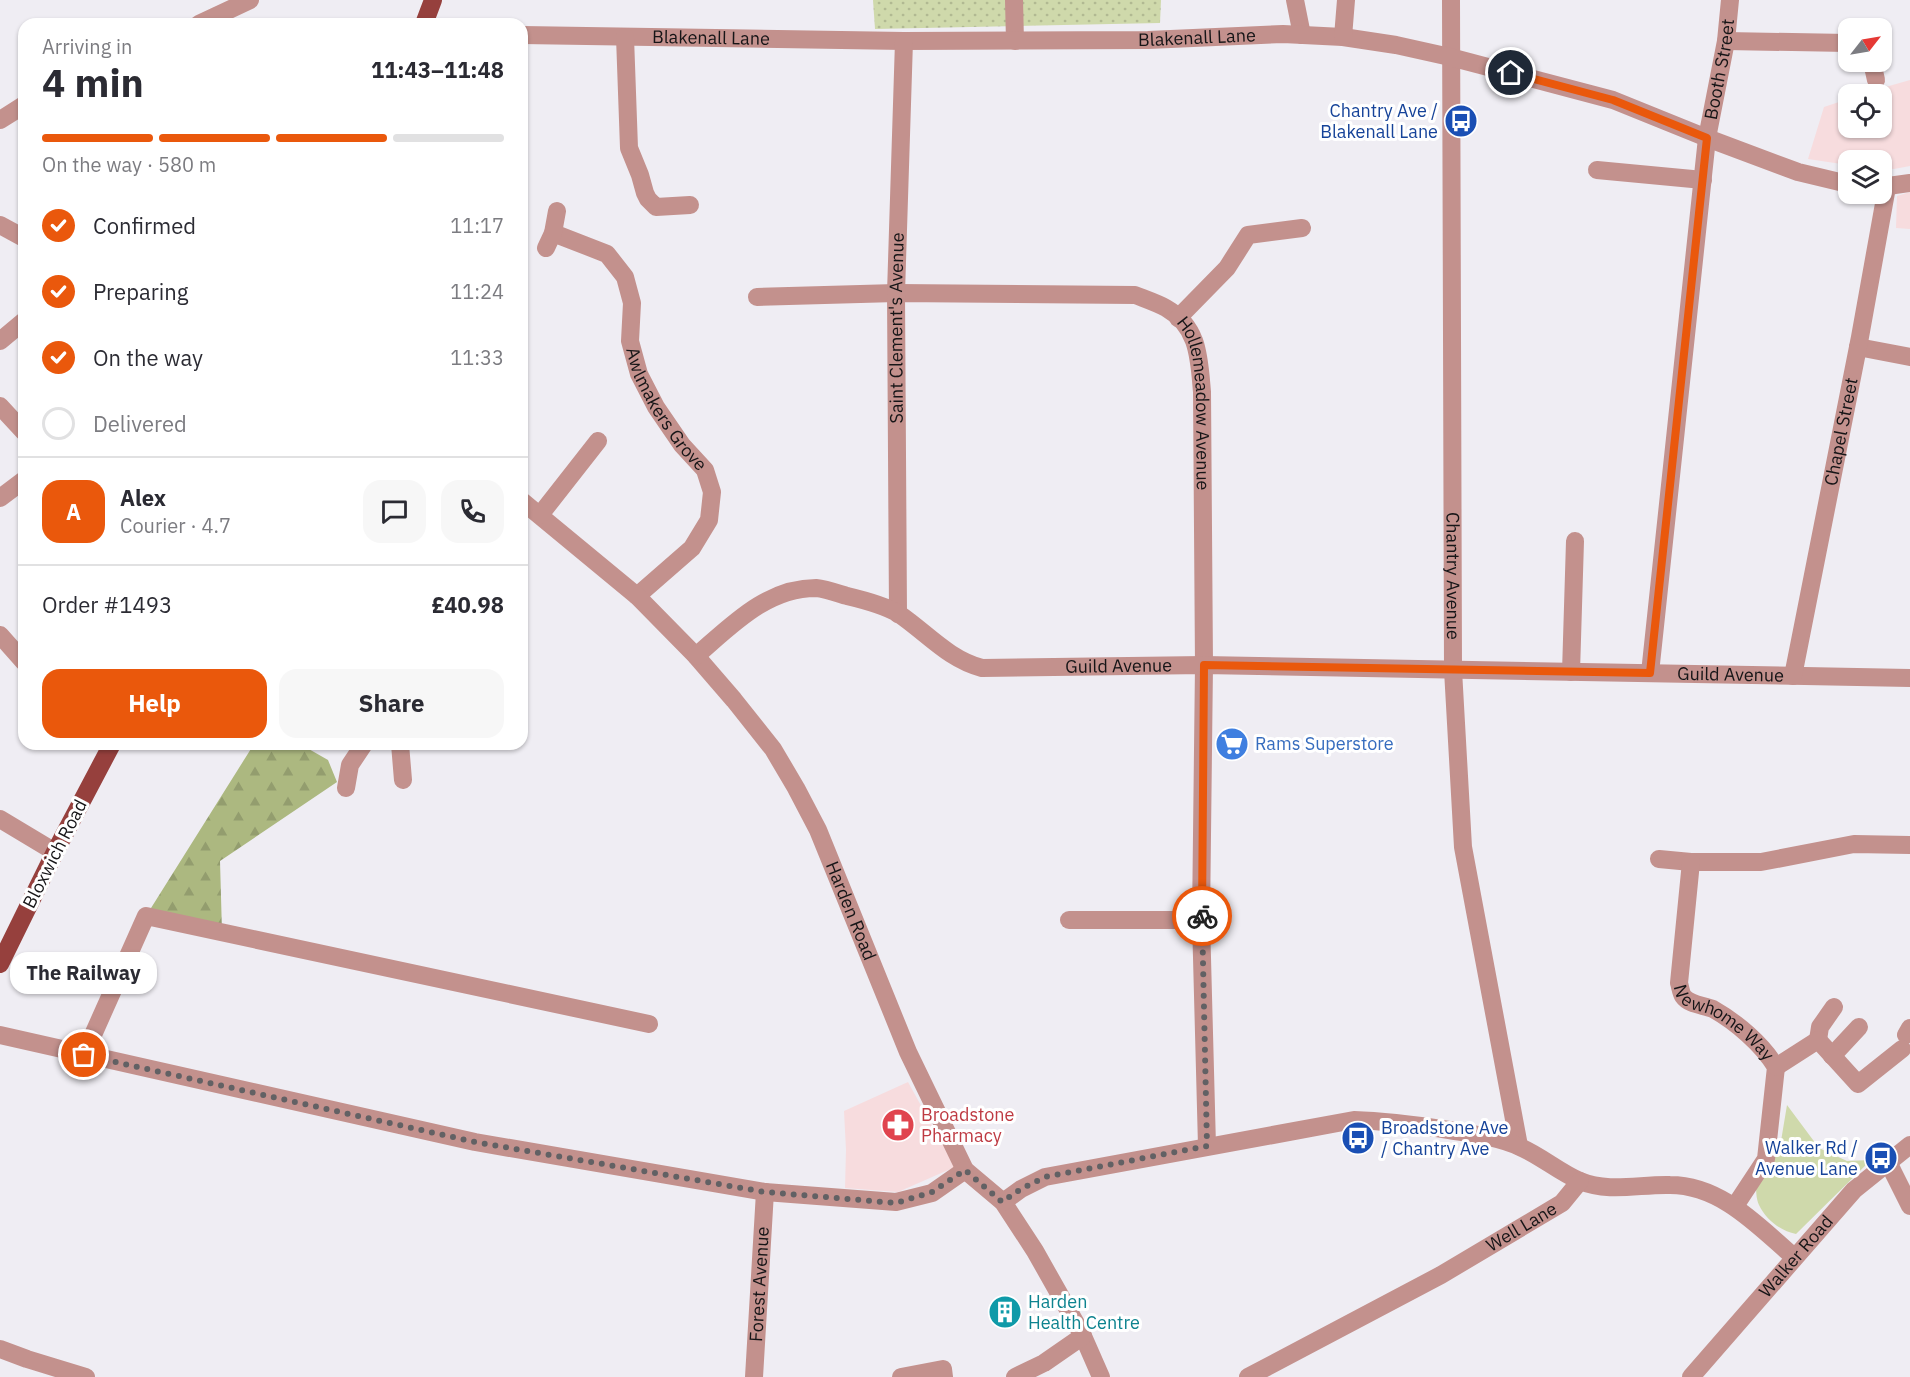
<!DOCTYPE html>
<meta charset="utf-8">
<style>
:root{--surface:#fff;--page:#f7f7f7;--text:#2b2b33;--muted:#7c7c81;--line:#e1e1e2;--accent:#ea580c}
body{margin:0;font-family:"IBM Plex Sans",sans-serif;background:var(--page);color:var(--text);height:100vh;display:flex;flex-direction:column;font-size:22px;white-space:nowrap}
*{box-sizing:border-box;margin:0}
p{font-size:20px;color:var(--muted)}
.icon{flex:none;width:33px;height:33px;fill:none;stroke:currentColor;stroke-width:2;stroke-linecap:round;stroke-linejoin:round}
.map{position:relative;flex:1;overflow:hidden}
.panel{position:absolute;left:18px;top:18px;width:510px;height:732px;display:flex;flex-direction:column;background:var(--surface);border-radius:18px;box-shadow:0 2px 4px #0004}
.panel>*{flex:none}
.needle{width:39px;rotate:59deg}
.controls{position:absolute;left:1838px;top:18px;display:grid;gap:12px}
.controls a{display:grid;place-items:center;width:54px;height:54px;border-radius:12px;background:var(--surface);box-shadow:0 2px 4px #0004;font-size:30px}
.pin{position:absolute;display:grid;place-items:center;width:51px;height:51px;color:#fff;margin:-26px;border:3px solid #fff;border-radius:50%;box-shadow:0 2px 6px #0007}
.courier{position:absolute;display:grid;place-items:center;width:60px;height:60px;margin:-30px;border:4px solid #ea580c;border-radius:50%;background:#fff;color:#222;box-shadow:0 2px 8px #0007}
.bubble{position:absolute;height:42px;border-radius:18px;background:var(--surface);box-shadow:0 2px 4px #0004;font-size:20px;font-weight:700;line-height:42px;text-align:center}
.overview em{font-style:normal;font-weight:700}
.overview div{display:flex;flex-direction:column-reverse}
.overview{display:flex;align-items:center;justify-content:space-between;height:102px;padding:0 24px}
h1{font-size:39px;font-weight:700;line-height:45px}
.bar{display:grid;grid-template-columns:repeat(4,1fr);gap:9px 6px;align-content:center;height:72px;padding:0 24px}
.bar i{height:8px;border-radius:4px;background:var(--line)}
.bar .selected{background:var(--accent)}
.bar p{grid-column:span 4}
.line{display:flex;align-items:center;gap:15px;padding:0 24px;border-top:2px solid var(--line)}
.line div{flex:1}
.round{display:grid;place-items:center;flex:none;width:63px;height:63px;border-radius:18px;background:var(--page)}
ol{padding:0 24px;list-style:none}
li{display:flex;align-items:center;gap:18px;height:66px}
li p{margin-inline-start:auto}
li .icon{padding:6px;border-radius:50%;background:var(--accent);color:#fff;stroke-width:4}
li:last-child{color:var(--muted)}
li i{width:33px;height:33px;border:3px solid var(--line);border-radius:50%}
.cta{display:flex;gap:12px;margin-top:auto;padding:12px 24px}
.cta a{flex:1;height:69px;border-radius:18px;background:var(--accent);color:#fff;font-size:24px;font-weight:700;line-height:69px;text-align:center}
.cta a+a{background:var(--page);color:var(--text)}
.map>svg:first-child{display:block}
.commercial{fill:#f7dcde}
.grass{fill:#cfd9ab}
.forest{fill:url(#forest-firs)}
.park{fill:url(#park-dots)}
.lines{fill:none;stroke-linecap:round;stroke-linejoin:round}
.minor{stroke:#c3918d;stroke-width:18}
.major{stroke:#96403d;stroke-width:18}
.done{stroke:#626164;stroke-width:6;stroke-dasharray:0 10.8}
.route{stroke:#ea580c;stroke-width:8}
.labels{text-anchor:middle;stroke-width:6;stroke-linejoin:round;paint-order:stroke}
.street-label{font-size:18px;fill:#161517;stroke:#fff}
.transit-label{font-size:18px;fill:#164399;stroke:#fff;text-anchor:end}
.shop-label{font-size:18px;fill:#366cbe;stroke:#fff;text-anchor:start}
.health-label{font-size:18px;fill:#be3a42;stroke:#fff;text-anchor:start}
.culture-label{font-size:18px;fill:#0d838f;stroke:#fff;text-anchor:start}
</style>
<div class="map">
<svg width="1910" height="1377" viewBox="0 0 1910 1377">
<defs>
<pattern id="forest-firs" width="22" height="20" patternUnits="userSpaceOnUse" patternTransform="scale(1.5)"><rect width="22" height="20" fill="#acb880"/><path d="M5 1l3.5 6h-7zM16 11l3.5 6h-7z" fill="#939d6e"/></pattern>
<pattern id="park-dots" width="8" height="8" patternUnits="userSpaceOnUse" patternTransform="scale(1.5)"><rect width="8" height="8" fill="#cfd9ab"/><path d="M2 2h.1M6 6h.1" fill="none" stroke="#b1b992" stroke-width="1.8" stroke-linecap="round"/></pattern>
</defs>
<rect width="100%" height="100%" fill="#efedf3"/>
<path class="commercial" d="M1910 80V166L1894 169 1881 168V160H1848V165L1808 159 1824 107 1848 99V128H1881V94H1861Z
M1910 192V229L1896 228 1897 196Z
M908 1082 955 1167 898 1192 845 1188 846 1150 844 1111Z"/>
<path class="grass" d="M1787 1105 1819 1148 1847 1161 1871 1160 1796 1234C1781 1231 1766 1220 1759 1205 1756 1199 1756 1189 1756 1181L1780 1147Z"/>
<path class="forest" d="M254 744H300L328 760 337 782 220 861 222 932 146 916Z"/>
<path class="park" d="M873 0H1161L1160 23 875 29Z"/>
<g class="lines">
<g class="minor">
<path d="M1014 0 1015 41"/>
<path d="M1295 0 1302 35"/>
<path id="s1" d="M1451 0 1453 670 1463 847 1519 1146"/>
<path d="M199 24 250 0"/>
<path id="s2" d="M522 35 904 41 1148 40 1283 34 1343 37 1396 45 1450 57 1613 100 1707 138 1798 172 1848 184"/>
<path d="M625 37 629 148 640 175 645 193 648 199 656 207 690 205"/>
<path d="M1343 37 1346 0"/>
<path d="M1726 41 1848 43"/>
<path d="M1872 62 1876 80"/>
<path d="M0 120 24 105"/>
<path d="M1597 170 1703 180"/>
<path d="M1881 187 1910 183"/>
<path d="M0 225 24 238"/>
<path id="s3" d="M553 233 607 254 625 277 632 303 630 341 639 374 656 407 682 445 705 470 712 492 709 520 692 548 637 596"/>
<path d="M546 248 553 233 557 211"/>
<path id="s4" d="M757 297 896 293 1135 295C1145 299 1157 303 1166 308 1199 327 1199 358 1202 392L1204 665 1201 920 1207 1146"/>
<path d="M1178 318 1227 268 1248 235 1302 228"/>
<path d="M0 341 24 321"/>
<path d="M1858 347 1910 357"/>
<path d="M0 406 24 432"/>
<path d="M0 498 24 480"/>
<path id="s5" d="M522 501 637 596 696 656 734 700 773 749 796 788 818 830 908 1052 965 1170 1003 1202 1035 1251 1083 1336 1101 1377"/>
<path d="M540 515 598 441"/>
<path id="s6" d="M898 614 896 293 904 41"/>
<path d="M0 635 24 662"/>
<path id="s7" d="M696 656C731 626 766 588 816 588 826 589 837 593 847 596 864 600 884 605 899 614 927 633 948 659 982 668L1204 665 1910 678"/>
<path d="M1571 672 1575 541"/>
<path id="s8" d="M1650 673 1707 138 1726 41 1730 0"/>
<path id="s9" d="M1793 676 1860 337 1887 187"/>
<path d="M400 744 403 780"/>
<path d="M346 788 350 765 364 744"/>
<path d="M0 819 55 852"/>
<path d="M1659 859 1691 862H1761L1854 844 1910 845"/>
<path id="s10" d="M1691 862 1679 983C1680 986 1681 993 1683 996 1689 1005 1704 1005 1713 1009 1736 1022 1762 1044 1776 1067L1766 1159 1735 1206"/>
<path d="M1069 920H1201"/>
<path d="M0 1035 475 1142 765 1192 896 1202 932 1193 965 1170"/>
<path d="M1906 1035 1910 1028"/>
<path d="M1818 1040 1820 1027 1834 1007"/>
<path d="M84 1055 146 916 649 1024"/>
<path d="M1832 1056 1859 1027"/>
<path d="M1776 1067 1818 1040 1858 1084 1902 1049"/>
<path d="M1888 1162 1910 1206"/>
<path d="M1003 1202 1021 1189 1045 1177 1354 1120C1387 1121 1416 1125 1449 1130 1473 1134 1498 1137 1520 1147 1541 1156 1559 1172 1580 1181 1609 1193 1640 1184 1670 1185 1721 1185 1758 1226 1794 1257"/>
<path d="M0 1349 27 1359 86 1377"/>
<path id="s11" d="M754 1377 765 1192"/>
<path d="M901 1377 943 1369 944 1377"/>
<path d="M1015 1377 1044 1363 1083 1336"/>
<path id="s12" d="M1248 1377 1441 1275 1562 1203 1580 1181"/>
<path id="s13" d="M1691 1377 1854 1190 1910 1145"/>
</g>
<path class="major" d="M424 24 433 0
M0 964 55 852 112 744"/>
</g>
<g class="lines">
<path class="done" d="M84 1055 475 1142 765 1192 896 1203 932 1192 965 1170 1002 1202 1021 1189 1045 1177 1207 1146 1202 916"/>
<path class="route" d="M1202 916 1204 665 1650 673 1707 138 1613 100 1511 73"/>
</g>
<defs>
<g id="bus-disc" transform="scale(1.725)"><circle r="9.5" fill="#1a4fb4" stroke="#fff"/><path d="M-5-6H5V4H4V6H2V4H-2V6H-4V4H-5ZM-3.5-4V0h7V-4ZM-3.5 1.2v1.5H-2V1.2ZM2 1.2v1.5H3.5V1.2Z" fill="#fff"/></g>
<g id="supermarket-disc" transform="scale(1.725)"><circle r="9.5" fill="#3f7fe0" stroke="#fff"/><path d="M-6-5.5h2.5l.6 2H6L4.5 2H-2.5L-4.4-4H-6ZM-1.5 3.2a1.3 1.3 0 1 0 .1 0ZM3 3.2a1.3 1.3 0 1 0 .1 0Z" fill="#fff"/></g>
<g id="pharmacy-disc" transform="scale(1.725)"><circle r="9.5" fill="#e0444e" stroke="#fff"/><path d="M-2-6h4v4h4v4h-4v4h-4v-4h-4v-4h4Z" fill="#fff"/></g>
<g id="building-disc" transform="scale(1.725)"><circle r="9.5" fill="#0f9aa8" stroke="#fff"/><path d="M-4-6H4V6H1V3H-1V6H-4ZM-2.5-4.3h1.7v1.8h-1.7ZM.8-4.3h1.7v1.8H.8ZM-2.5-1h1.7V.8h-1.7ZM.8-1h1.7V.8H.8Z" fill="#fff"/></g>
</defs>
<g fill-rule="evenodd">
<use href="#bus-disc" x="1461" y="121"/>
<use href="#supermarket-disc" x="1232" y="744"/>
<use href="#pharmacy-disc" x="898" y="1125"/>
<use href="#bus-disc" x="1358" y="1138"/>
<use href="#bus-disc" x="1881" y="1158"/>
<use href="#building-disc" x="1005" y="1312"/>
</g>
<g class="labels">
<g class="street-label">
<text dy="6" stroke="none"><textPath href="#s2" startOffset="675">Blakenall Lane</textPath></text>
<text dy="6" stroke="none"><textPath href="#s2" startOffset="189">Blakenall Lane</textPath></text>
<text dy="6" stroke="none"><textPath href="#s8" startOffset="608">Booth Street</textPath></text>
<text dy="6" stroke="none"><textPath href="#s6" startOffset="286">Saint Clement's Avenue</textPath></text>
<text dy="6" stroke="none"><textPath href="#s4" startOffset="518">Hollemeadow Avenue</textPath></text>
<text dy="6" stroke="none"><textPath href="#s3" startOffset="230">Awlmakers Grove</textPath></text>
<text dy="6" stroke="none"><textPath href="#s9" startOffset="249">Chapel Street</textPath></text>
<text dy="6" stroke="none"><textPath href="#s1" startOffset="576">Chantry Avenue</textPath></text>
<text dy="6" stroke="none"><textPath href="#s7" startOffset="465">Guild Avenue</textPath></text>
<text dy="6" stroke="none"><textPath href="#s7" startOffset="1077">Guild Avenue</textPath></text>
<text transform="translate(55 854) rotate(-63)" y="6">Bloxwich Road</text>
<text dy="6" stroke="none"><textPath href="#s5" startOffset="534">Harden Road</textPath></text>
<text dy="6" stroke="none"><textPath href="#s10" startOffset="184">Newhome Way</textPath></text>
<text dy="6" stroke="none"><textPath href="#s12" startOffset="312">Well Lane</textPath></text>
<text dy="6" stroke="none"><textPath href="#s13" startOffset="160">Walker Road</textPath></text>
<text dy="6" stroke="none"><textPath href="#s11" startOffset="93">Forest Avenue</textPath></text>
</g>
<g class="transit-label">
<text x="1438" y="117">Chantry Ave /<tspan x="1438" dy="21">Blakenall Lane</tspan></text>
<text x="1381" y="1134" text-anchor="start">Broadstone Ave<tspan x="1381" dy="21">/ Chantry Ave</tspan></text>
<text x="1858" y="1154">Walker Rd /<tspan x="1858" dy="21">Avenue Lane</tspan></text>
</g>
<g class="shop-label">
<text x="1255" y="750">Rams Superstore</text>
</g>
<g class="health-label">
<text x="921" y="1121">Broadstone<tspan x="921" dy="21">Pharmacy</tspan></text>
</g>
<g class="culture-label">
<text x="1028" y="1308">Harden<tspan x="1028" dy="21">Health Centre</tspan></text>
</g>
</g>
</svg>
<div class="controls">
<a><svg class="needle" viewBox="-14 -14 28 28"><path d="M0-13l5 13h-10z" fill="#e53935"/><path d="M0 13l5-13h-10z" fill="#7c7c81"/></svg></a>
<a><svg class="icon" aria-label="locate" viewBox="0 0 24 24"><circle cx="12" cy="12" r="6"/><path d="M12 2v4M12 18v4M2 12h4M18 12h4"/></svg></a>
<a><svg class="icon" aria-label="layers" viewBox="0 0 24 24"><path d="M12 4l9 5-9 5-9-5zM3 14l9 5 9-5"/></svg></a>
</div>
<div class="pin" style="left:84px;top:1055px;background:#ea580c"><svg class="icon" aria-label="bag" viewBox="0 0 24 24"><path d="M5 8h14l-1 12H6zM9 8a3 3 0 0 1 6 0"/></svg></div>
<div class="pin" style="left:1511px;top:73px;background:#1f2937"><svg class="icon" aria-label="home" viewBox="0 0 24 24"><path d="M3 11l9-7 9 7M6 9v11h12V9"/></svg></div>
<div class="courier" style="left:1202px;top:916px"><svg class="icon" aria-label="bike" viewBox="0 0 24 24"><circle cx="6" cy="16" r="4"/><circle cx="18" cy="16" r="4"/><path d="M6 16l4-8h5l3 8M10 8l3 8H6M13 5h3"/></svg></div>
<div class="bubble" style="left:10px;top:952px;width:147px">The Railway</div>
<section class="panel">
<div class="overview"><div><h1>4 min</h1><p>Arriving in</p></div><em>11:43–11:48</em></div>
<div class="bar"><i class="selected"></i><i class="selected"></i><i class="selected"></i><i></i><p>On the way · 580 m</p></div>
<ol>
<li><svg class="icon" aria-label="check" viewBox="0 0 24 24"><path d="M5 12l5 5 9-10"/></svg>Confirmed<p>11:17</p></li>
<li><svg class="icon" aria-label="check" viewBox="0 0 24 24"><path d="M5 12l5 5 9-10"/></svg>Preparing<p>11:24</p></li>
<li><svg class="icon" aria-label="check" viewBox="0 0 24 24"><path d="M5 12l5 5 9-10"/></svg>On the way<p>11:33</p></li>
<li><i></i>Delivered</li>
</ol>
<div class="line" style="height:108px"><b class="round" style="background:var(--accent);color:#fff">A</b><div><b>Alex</b><p>Courier · 4.7</p></div><a class="round"><svg class="icon" aria-label="chat" viewBox="0 0 24 24"><path d="M4 5h16v11H9l-5 4z"/></svg></a><a class="round"><svg class="icon" aria-label="phone" viewBox="0 0 24 24"><path d="M5 4h4l2 5-3 2q2 4 5 5l2-3 5 2v4C11 20 4 13 5 4z"/></svg></a></div>
<div class="line" style="height:78px"><div>Order #1493</div><b>£40.98</b></div>
<div class="cta"><a>Help</a><a>Share</a></div>
</section>
</div>
